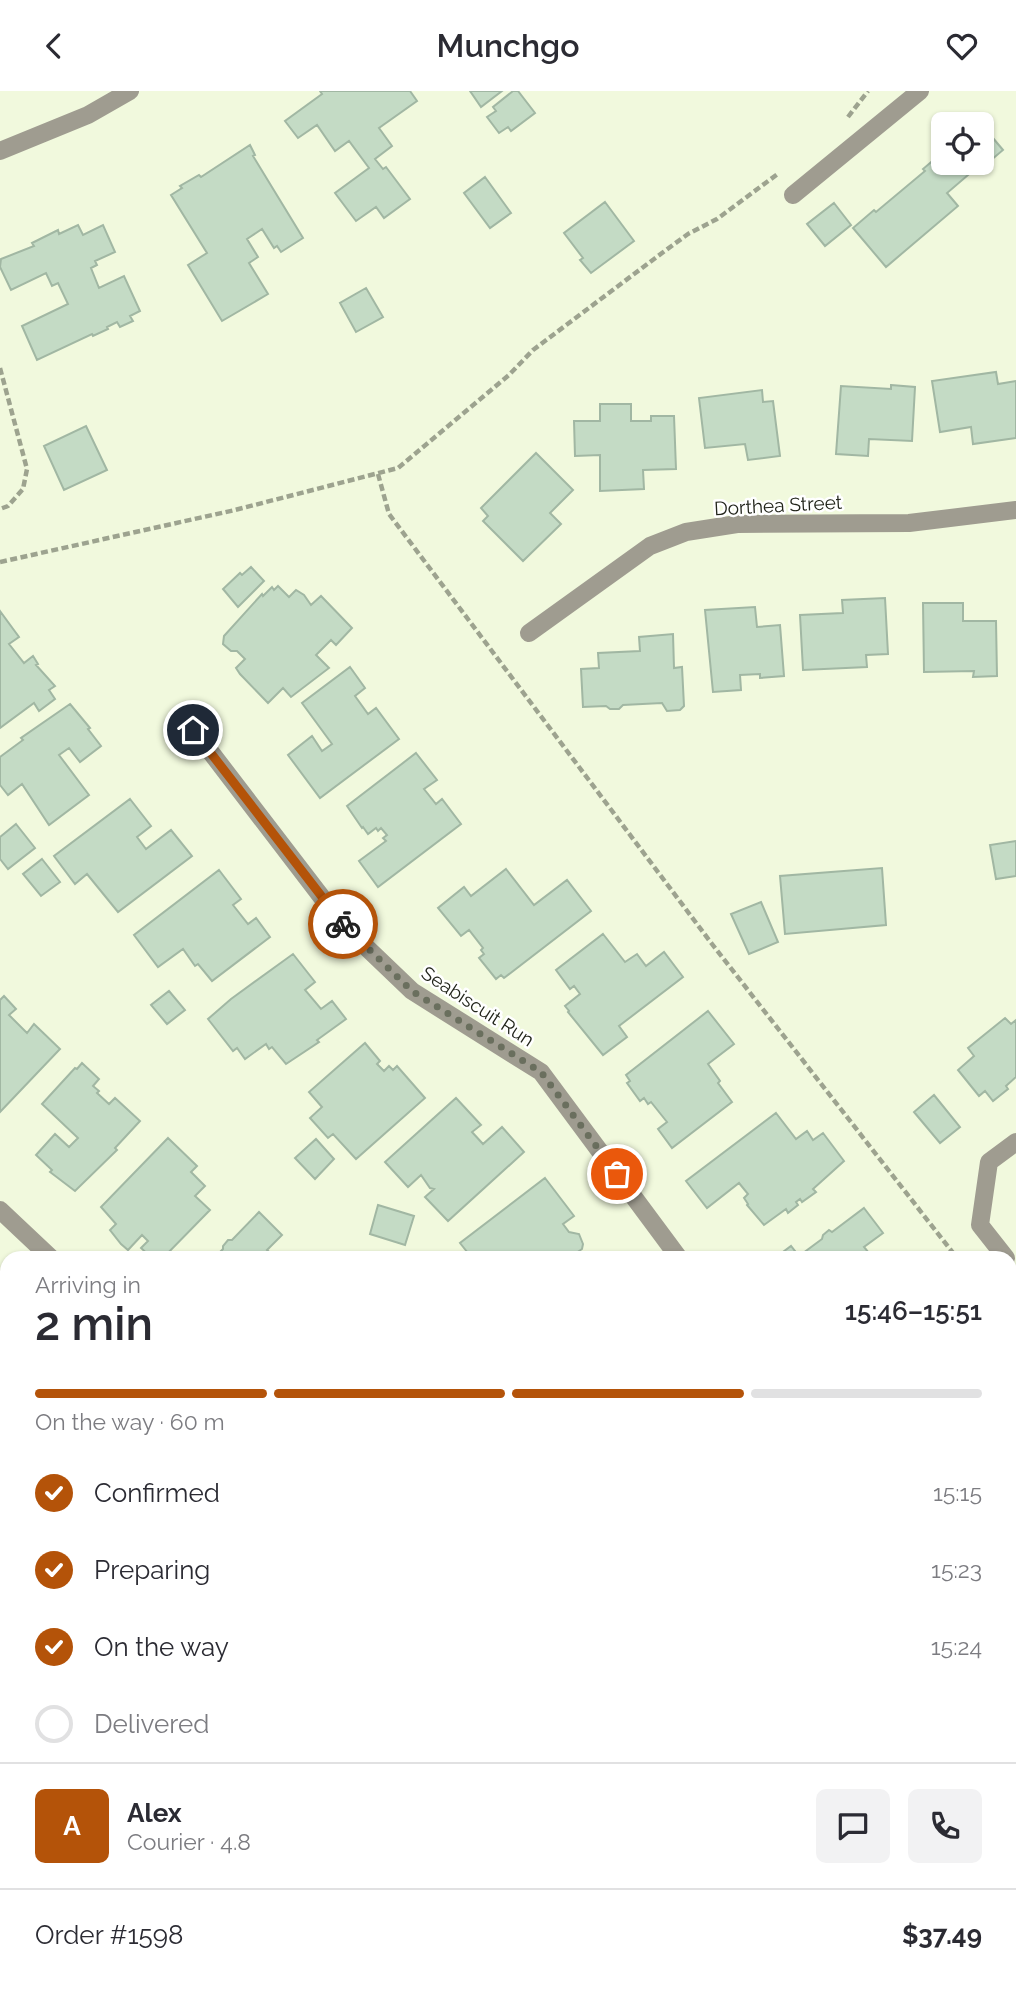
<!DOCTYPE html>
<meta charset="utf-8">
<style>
:root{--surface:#fff;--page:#f2f2f3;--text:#2b2b33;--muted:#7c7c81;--line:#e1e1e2;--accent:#b45309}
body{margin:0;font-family:Raleway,sans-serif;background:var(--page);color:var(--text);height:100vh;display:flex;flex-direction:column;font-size:26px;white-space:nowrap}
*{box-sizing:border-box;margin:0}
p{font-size:23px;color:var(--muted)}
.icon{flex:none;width:38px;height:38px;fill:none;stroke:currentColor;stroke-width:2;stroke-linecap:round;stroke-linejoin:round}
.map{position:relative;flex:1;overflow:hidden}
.details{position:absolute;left:0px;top:1160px;width:1017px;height:744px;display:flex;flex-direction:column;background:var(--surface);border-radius:21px 21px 0 0;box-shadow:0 2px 5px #0004}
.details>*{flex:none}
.buttons{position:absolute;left:931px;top:21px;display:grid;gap:14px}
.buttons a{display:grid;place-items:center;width:63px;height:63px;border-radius:10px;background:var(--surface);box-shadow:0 2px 5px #0004;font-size:35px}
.pin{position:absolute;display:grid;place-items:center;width:60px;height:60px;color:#fff;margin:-30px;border:4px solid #fff;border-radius:50%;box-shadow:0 2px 7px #0007}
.courier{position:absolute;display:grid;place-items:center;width:70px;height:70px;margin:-35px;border:5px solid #b45309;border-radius:50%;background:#fff;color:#222;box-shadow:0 2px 9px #0007}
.headline em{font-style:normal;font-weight:600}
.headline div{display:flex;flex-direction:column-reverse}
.headline{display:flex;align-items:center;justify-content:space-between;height:119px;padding:0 35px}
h1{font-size:46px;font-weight:600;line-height:52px}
.bar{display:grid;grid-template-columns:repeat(4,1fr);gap:10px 7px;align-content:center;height:84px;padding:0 35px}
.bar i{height:9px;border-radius:5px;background:var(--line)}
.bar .on{background:var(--accent)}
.bar p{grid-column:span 4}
.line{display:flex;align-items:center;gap:18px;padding:0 35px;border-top:2px solid var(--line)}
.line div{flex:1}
.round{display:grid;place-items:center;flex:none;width:74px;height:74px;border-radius:10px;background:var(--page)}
ol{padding:0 35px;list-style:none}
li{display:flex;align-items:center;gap:21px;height:77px}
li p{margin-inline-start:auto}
li .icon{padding:7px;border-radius:50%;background:var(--accent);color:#fff;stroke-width:4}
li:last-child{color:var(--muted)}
li i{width:38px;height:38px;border:4px solid var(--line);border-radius:50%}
header{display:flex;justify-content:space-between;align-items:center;height:91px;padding:0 35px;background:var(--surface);font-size:32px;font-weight:600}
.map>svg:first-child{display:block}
.building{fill:#c4dbc5;stroke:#a1b7a3;stroke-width:2}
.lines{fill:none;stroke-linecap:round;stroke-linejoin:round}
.path{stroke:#9da38f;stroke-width:4.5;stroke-dasharray:7 3.5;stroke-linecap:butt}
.minor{stroke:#9f9c90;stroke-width:18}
.major{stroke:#59533f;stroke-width:18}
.done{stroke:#6a6f5e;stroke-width:7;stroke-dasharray:0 12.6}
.route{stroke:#b45309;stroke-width:9}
.labels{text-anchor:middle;stroke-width:5;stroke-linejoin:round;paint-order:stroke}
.street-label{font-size:19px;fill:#21241a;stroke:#fff}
</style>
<header><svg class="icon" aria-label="back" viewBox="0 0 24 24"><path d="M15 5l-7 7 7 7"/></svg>Munchgo<svg class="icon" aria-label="heart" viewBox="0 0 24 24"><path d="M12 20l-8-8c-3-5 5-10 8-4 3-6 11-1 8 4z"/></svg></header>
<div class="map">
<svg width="1016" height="1903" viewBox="0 0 1016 1903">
<rect width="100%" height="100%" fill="#f1f9dd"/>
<path class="building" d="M320 0H410L417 10 379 37 392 55 375 68 383 78 386 76 410 108 384 127 376 116 356 130 335 102 369 77 349 50 335 60 317 34 298 47 285 30 322 3Z
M470 0H502L481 16Z
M513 0H518L535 22 511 40 508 36 499 42 487 26 496 20 493 16Z
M982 34 1003 59 977 81 975 78 947 102 958 115 886 176 853 137 874 119 876 121 925 80 923 78 943 61V72H982Z
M250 54 255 64 253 65 303 147 281 161 277 155 274 157 262 138 247 148 258 166 249 172 268 203 222 230 188 174 207 162 171 104 182 97 180 95 199 84 201 86Z
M485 86 511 122 490 137 464 102Z
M605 111 634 150 591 182 580 169 583 167 564 142Z
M834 112 851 134 825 155 807 133Z
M78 134 83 144 103 134 115 161 95 170 97 174 91 177 99 197 124 185 140 220 130 225 133 230 120 236 117 231 107 236 108 238 93 245 92 243 37 269 22 235 68 213 58 192 52 195 46 182 11 199 0 176 1 168 34 155 32 152 58 139 59 143Z
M366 197 383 226 356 241 340 212Z
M996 281 998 293 1016 290V347L973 353 971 336 940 341 932 290Z
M891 294 915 296 912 350 869 348 868 365 836 363 841 295 891 298Z
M762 299 763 311 773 310 780 365 748 369 745 353 705 357 699 307Z
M600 313H631V330H651V325H674L676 378 643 379 644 398 600 400V364L575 365 574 330H600Z
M86 335 107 379 64 399 44 355Z
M536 362 573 399 550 422 561 433 523 470 483 430 488 425 481 417Z
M251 476 264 490 238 516 223 498 240 482 242 484Z
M278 495 289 506 296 499 304 504 311 514 321 505 352 537 336 554 331 549 316 564 329 577 291 606 283 597 268 612 240 583 236 577 245 568 237 560H231L223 553 224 545 262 503 263 505 272 496 274 499Z
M885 507 888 563 866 564 867 576 803 579 800 524 843 522 842 509Z
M923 512H963V530H996L997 585 973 586 974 580 924 581Z
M755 516 757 536 780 534 784 585 760 587V583L740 584 741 599 713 601 705 519Z
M0 520 19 546 9 553 24 572 33 565 38 573 36 574 55 595 49 599 55 608 39 620 34 612 0 637Z
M673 543 674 577 682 576 684 615 680 619 667 620 662 612 623 614 619 618H610L606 615 583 616 581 578 599 577 598 562 640 560 639 546Z
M350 576 365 597 355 605 368 623 376 617 399 648 320 707 288 664 312 645 322 660 332 653 302 612Z
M70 613 90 637 88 638 101 655 80 671 69 657 59 664 89 704 49 734 22 693 8 704 0 694V666L23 649 21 647Z
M416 662 437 689 424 698 436 713 442 708 461 733 378 796 359 770 386 750 383 747 387 744 381 737 378 740 376 737 368 743 363 736 362 737 347 715Z
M130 708 151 735 137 746 146 758 171 739 192 765 118 821 87 783 75 793 54 765Z
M16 733 35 757 8 778 0 768V746Z
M1016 750V785L996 788 990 754Z
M42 768 60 791 41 805 23 783Z
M882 777 886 834 785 843 780 785Z
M506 778 534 814 567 789 591 820 504 887 501 884 496 888 479 867 484 863 481 859 483 857 469 839 461 845 438 817 464 796 471 805Z
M219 779 241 808 233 814 248 833 256 827 270 846 212 890 198 873 195 875 183 858 158 876 134 844Z
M761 811 778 851 749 863 731 823Z
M603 843 625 871 637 863 646 875 664 861 683 886 619 935 627 946 603 964 568 921 569 920 565 915 580 903 574 895 570 898 556 879Z
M293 863 315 891 305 899 321 918 332 910 346 928 317 949 319 951 286 973 272 956 269 958 266 953 245 968 237 957 233 960 208 928 231 908Z
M169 900 185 919 167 933 151 914Z
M4 905 16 918 9 924 27 942 34 933 60 958 0 1021V909Z
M708 920 734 953 708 973 720 990 718 992 732 1011 672 1057 658 1038 667 1031 651 1011 648 1013 644 1007 640 1010 627 992 630 990 626 984Z
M1005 927 1011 933 1016 929V986L1006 995 1008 998 993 1010 985 1000 979 1005 958 979 974 965 968 957Z
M365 952 380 970 377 973 384 980 389 975 393 979 397 975 425 1007 356 1068 333 1043 328 1047 310 1027 322 1016 309 1001Z
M82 972 99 988 93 995 99 1000 97 1002 109 1013 115 1007 140 1030 115 1057 117 1059 75 1100 50 1081 52 1079 36 1064 55 1043 69 1056 78 1047 42 1013 75 977 77 978Z
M934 1004 960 1036 940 1052 914 1021Z
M456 1007 481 1034 472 1041 483 1053 502 1036 524 1061 448 1130 425 1106 434 1098 430 1097 421 1084 408 1096 385 1071Z
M776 1022 796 1048 807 1040 813 1049 823 1042 844 1070 813 1098 816 1101 802 1111 800 1108 796 1111 798 1114 788 1122 786 1118 764 1134 747 1114 748 1113 744 1107 748 1103 739 1092 707 1117 686 1090Z
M168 1047 197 1075 191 1081 205 1095 195 1105 210 1119 163 1167H152L141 1157 148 1150 142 1144 128 1159 121 1153 110 1139 116 1133 101 1116Z
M316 1048 334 1068 315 1088 295 1067Z
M545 1087 574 1125 563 1133 569 1141 579 1143 583 1153 582 1158 569 1167H472L460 1152Z
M378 1114 414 1125 405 1154 370 1143Z
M864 1117 883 1142 864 1156 873 1167H775L791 1155 799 1165 822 1148 823 1144 829 1139 832 1141Z
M259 1121 282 1144 267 1159 276 1167H214L223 1158V1155L228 1149H232Z
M7 1241V1334L0 1328V1248Z
M1016 1459V1582L1010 1587V1464Z
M1010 1801 1016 1809V1846L1010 1850Z
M1010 1883 1016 1890V1903H984L992 1897H1010Z
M651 1897H716L706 1903H641Z"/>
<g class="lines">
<path class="path" d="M848 26 868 0
M0 277 27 378 23 398 8 415 0 418
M378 383 389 423 712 853 957 1167
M0 471 235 419 398 377 509 284 533 259 662 162 688 143 717 128 779 82
M1010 1237 1016 1246
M0 1556 7 1565
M0 1743 7 1751
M144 1897 150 1903
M318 1897 325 1903"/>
<path class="minor" d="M0 60 88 24 130 0
M793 104 920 0
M529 542 650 455 686 441 737 433 909 432 1016 419
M193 638 343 834 412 900 541 981 679 1167
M0 1119 51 1167
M1006 1167 980 1134 989 1071 1016 1051
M1010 1684 1016 1692
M530 1897 531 1903"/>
<path class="major" d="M0 1669 7 1677
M206 1897 213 1903"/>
</g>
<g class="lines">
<path class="done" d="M343 833 412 900 541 981 617 1083"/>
<path class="route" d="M193 639 343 833"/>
</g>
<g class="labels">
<g class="street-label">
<text transform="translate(778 414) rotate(-3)" y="7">Dorthea Street</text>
<text transform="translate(478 915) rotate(33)" y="7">Seabiscuit Run</text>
</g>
</g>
</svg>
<div class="buttons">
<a><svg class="icon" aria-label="locate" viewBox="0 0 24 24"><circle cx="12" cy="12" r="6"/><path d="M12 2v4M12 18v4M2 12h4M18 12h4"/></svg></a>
</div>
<div class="pin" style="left:617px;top:1083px;background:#ea580c"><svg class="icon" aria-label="bag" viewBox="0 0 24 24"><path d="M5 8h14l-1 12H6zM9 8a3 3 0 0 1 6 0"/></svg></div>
<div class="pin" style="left:193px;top:639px;background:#1f2937"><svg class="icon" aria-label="home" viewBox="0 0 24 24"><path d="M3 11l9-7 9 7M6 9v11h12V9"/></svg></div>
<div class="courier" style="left:343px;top:833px"><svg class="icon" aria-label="bike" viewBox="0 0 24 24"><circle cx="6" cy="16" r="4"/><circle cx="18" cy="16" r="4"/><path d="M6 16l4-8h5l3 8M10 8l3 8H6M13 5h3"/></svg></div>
<section class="details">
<div class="headline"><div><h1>2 min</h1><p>Arriving in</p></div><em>15:46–15:51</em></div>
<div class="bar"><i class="on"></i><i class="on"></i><i class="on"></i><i></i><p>On the way · 60 m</p></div>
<ol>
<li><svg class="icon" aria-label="check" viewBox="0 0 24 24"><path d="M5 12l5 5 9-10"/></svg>Confirmed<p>15:15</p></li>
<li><svg class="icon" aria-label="check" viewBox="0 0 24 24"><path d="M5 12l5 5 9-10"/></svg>Preparing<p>15:23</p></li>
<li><svg class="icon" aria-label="check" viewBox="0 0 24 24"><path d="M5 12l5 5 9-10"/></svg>On the way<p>15:24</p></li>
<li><i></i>Delivered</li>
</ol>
<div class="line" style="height:126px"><b class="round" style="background:var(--accent);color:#fff">A</b><div><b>Alex</b><p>Courier · 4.8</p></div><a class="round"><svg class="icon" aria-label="chat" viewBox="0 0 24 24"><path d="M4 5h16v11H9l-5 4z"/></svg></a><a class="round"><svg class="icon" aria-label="phone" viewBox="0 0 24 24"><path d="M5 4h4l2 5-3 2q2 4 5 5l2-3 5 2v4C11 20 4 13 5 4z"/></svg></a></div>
<div class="line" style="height:91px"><div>Order #1598</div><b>$37.49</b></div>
</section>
</div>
